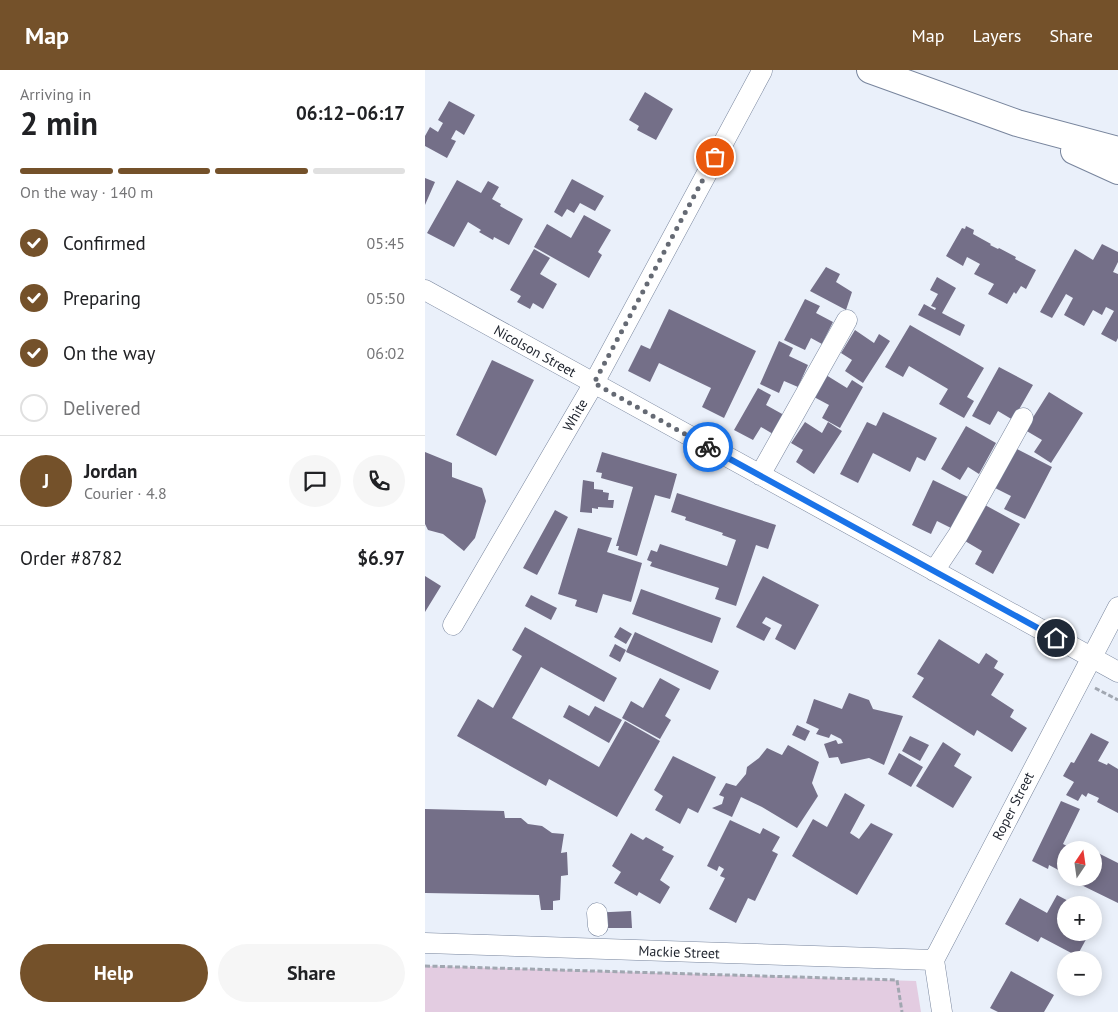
<!DOCTYPE html>
<meta charset="utf-8">
<style>
:root{--surface:#fff;--page:#f6f6f6;--text:#202124;--muted:#757577;--line:#e0e0e0;--accent:#74512a}
body{margin:0;font-family:"PT Sans",sans-serif;background:var(--page);color:var(--text);height:100vh;display:flex;flex-direction:column;font-size:19px;white-space:nowrap}
*{box-sizing:border-box;margin:0}
p{font-size:16px;color:var(--muted)}
.icon{flex:none;width:28px;height:28px;fill:none;stroke:currentColor;stroke-width:2;stroke-linecap:round;stroke-linejoin:round}
.map{position:relative;flex:1;overflow:hidden}
.panel{display:flex;flex-direction:column;background:var(--surface);width:425px}
.panel>*{flex:none}
.needle{width:32px;rotate:13deg}
.fabs{position:absolute;left:632px;top:771px;display:grid;gap:10px}
.fabs a{display:grid;place-items:center;width:45px;height:45px;border-radius:50%;background:var(--surface);box-shadow:0 2px 12px #0003;font-size:25px}
.pin{position:absolute;display:grid;place-items:center;width:42px;height:42px;color:#fff;margin:-21px;border:2px solid #fff;border-radius:50%;box-shadow:0 1px 5px #0007}
.courier{position:absolute;display:grid;place-items:center;width:50px;height:50px;margin:-25px;border:4px solid #1a73e8;border-radius:50%;background:#fff;color:#222;box-shadow:0 1px 6px #0007}
.head em{font-style:normal;font-weight:700}
.head div{display:flex;flex-direction:column-reverse}
.head{display:flex;align-items:center;justify-content:space-between;height:85px;padding:0 20px}
h1{font-size:32px;font-weight:700;line-height:38px}
.bar{display:grid;grid-template-columns:repeat(4,1fr);gap:8px 5px;align-content:center;height:60px;padding:0 20px}
.bar i{height:6px;border-radius:4px;background:var(--line)}
.bar .active{background:var(--accent)}
.bar p{grid-column:span 4}
.line{display:flex;align-items:center;gap:12px;padding:0 20px;border-top:1px solid var(--line)}
.line div{flex:1}
.round{display:grid;place-items:center;flex:none;width:52px;height:52px;border-radius:26px;background:var(--page)}
ol{padding:0 20px;list-style:none}
li{display:flex;align-items:center;gap:15px;height:55px}
li p{margin-inline-start:auto}
li .icon{padding:5px;border-radius:50%;background:var(--accent);color:#fff;stroke-width:4}
li:last-child{color:var(--muted)}
li i{width:28px;height:28px;border:2px solid var(--line);border-radius:50%}
.action{display:flex;gap:10px;margin-top:auto;padding:10px 20px}
.action a{flex:1;height:58px;border-radius:30px;background:var(--accent);color:#fff;font-size:20px;font-weight:700;line-height:58px;text-align:center}
.action a+a{background:var(--page);color:var(--text)}
header{display:flex;align-items:center;gap:30px;box-sizing:border-box;height:70px;padding:0 25px;background:var(--accent);color:#fff}
header strong{font-size:24px}
nav{display:flex;gap:28px;margin-inline-start:auto;font-size:18px}
main{display:flex;flex:1;min-height:0}
.map>svg:first-child{display:block}
.green{fill:#e3cce1}
.building{fill:#746f88}
.lines{fill:none;stroke-linecap:round;stroke-linejoin:round}
.minor-casing{stroke:#78859d;stroke-width:21}
.major-casing{stroke:#78859d;stroke-width:28}
.path{stroke:#a1a7b1;stroke-width:3;stroke-dasharray:5 2.5;stroke-linecap:butt}
.minor{stroke:#fff;stroke-width:20}
.major{stroke:#fff;stroke-width:26}
.done{stroke:#656a74;stroke-width:5;stroke-dasharray:0 9}
.route{stroke:#1a73e8;stroke-width:6}
.labels{text-anchor:middle;stroke-width:5;stroke-linejoin:round;paint-order:stroke}
.street-label{font-size:14px;fill:#1d222c;stroke:#fff}
</style>
<header>
<strong>Map</strong>
<nav><a>Map</a><a>Layers</a><a>Share</a></nav>
</header>
<main>
<section class="panel">
<div class="head"><div><h1>2 min</h1><p>Arriving in</p></div><em>06:12–06:17</em></div>
<div class="bar"><i class="active"></i><i class="active"></i><i class="active"></i><i></i><p>On the way · 140 m</p></div>
<ol>
<li><svg class="icon" aria-label="check" viewBox="0 0 24 24"><path d="M5 12l5 5 9-10"/></svg>Confirmed<p>05:45</p></li>
<li><svg class="icon" aria-label="check" viewBox="0 0 24 24"><path d="M5 12l5 5 9-10"/></svg>Preparing<p>05:50</p></li>
<li><svg class="icon" aria-label="check" viewBox="0 0 24 24"><path d="M5 12l5 5 9-10"/></svg>On the way<p>06:02</p></li>
<li><i></i>Delivered</li>
</ol>
<div class="line" style="height:90px"><b class="round" style="background:var(--accent);color:#fff">J</b><div><b>Jordan</b><p>Courier · 4.8</p></div><a class="round"><svg class="icon" aria-label="chat" viewBox="0 0 24 24"><path d="M4 5h16v11H9l-5 4z"/></svg></a><a class="round"><svg class="icon" aria-label="phone" viewBox="0 0 24 24"><path d="M5 4h4l2 5-3 2q2 4 5 5l2-3 5 2v4C11 20 4 13 5 4z"/></svg></a></div>
<div class="line" style="height:65px"><div>Order #8782</div><b>$6.97</b></div>
<div class="action"><a>Help</a><a>Share</a></div>
</section>
<div class="map">
<svg width="693" height="942" viewBox="0 0 693 942">
<rect width="100%" height="100%" fill="#eaf0fa"/>
<path class="green" d="M0 896 491 911 496 942H0Z"/>
<path class="building" d="M220 22 248 39 231 70 212 60 214 56 204 50Z
M24 31 50 45 39 65 31 60 26 69 31 71 22 88 0 76V66L5 57 13 62 18 53 13 50Z
M0 108 10 112 0 135Z
M147 109 179 126 170 141 155 133 149 143 142 139 137 147 129 142Z
M32 110 56 123 63 111 74 117 67 129 76 134 75 136 98 149 84 175 69 167 68 170 54 162 56 160 43 152 29 177 2 163Z
M159 145 186 160 173 182 177 185 164 208 109 177 122 154 146 168Z
M541 156 549 160 548 164 566 174 565 175 573 179 574 178 591 187 590 189 611 200 601 219 596 216 591 224 589 222 582 234 563 224 569 214 549 204 555 194 542 187 538 196 521 186 537 158 540 159Z
M677 174 693 182V192L688 202 693 204V268L691 272 676 264 689 241 681 237 677 245 668 240 659 256 639 245 648 228 641 224 627 248 615 242 650 179 668 190Z
M109 179 125 188 115 204 132 214 118 239 108 233 105 239 92 232 96 226 85 220Z
M401 197 415 204 411 212 427 222 421 240 385 221Z
M512 207 531 218 517 243 540 255 535 266 493 245 499 234 510 240 511 238 506 236 513 224 505 220Z
M380 229 395 236 391 243 408 252 397 274 386 268 380 280 359 270Z
M244 239 331 281 299 348 277 337 286 318 234 293 225 312 203 301 216 275 225 279Z
M485 255 559 298 542 327 549 331 539 348 514 334 523 319 484 296 478 307 460 297Z
M430 260 449 273 454 264 465 271 438 313 420 301 427 290 416 283Z
M354 271 368 278 364 286 383 295 373 317 359 311 354 323 335 314Z
M67 290 109 310 71 386 31 365Z
M574 297 608 315 588 350 573 341 565 355 547 346Z
M401 305 422 318 427 310 438 317 415 358 397 348 404 335 389 327Z
M333 318 346 325 341 335 359 345 348 364 336 357 328 370 309 360Z
M624 322 658 343 626 393 609 382 617 370 600 360Z
M458 342 512 368 500 391 492 387 485 402 448 383 433 413 415 404 442 352 451 356Z
M380 352 397 363 403 352 417 361 389 404 371 392 378 380 366 373Z
M541 356 571 373 554 404 543 397 535 410 516 399Z
M590 378 627 397 600 449 579 439 586 426 570 418Z
M0 382 27 393V407L57 418 61 431 50 468 39 481 18 464 3 460 0 454Z
M177 382 252 404 245 429 230 425 212 486 193 480 194 476H191L208 417 176 408 177 403 171 402Z
M158 410 169 412V419L178 420V422L184 423 183 430H189L188 438 173 437V439L167 438V443L155 442Z
M508 410 543 427 528 459 512 451 506 464 487 455Z
M252 423 351 455 343 479 331 475 311 536 290 529 294 518 225 496 227 492 222 490 226 480 232 482 235 474 302 496 311 470 297 465 298 463 260 450 261 447 246 442Z
M560 435 595 454 568 504 550 494 557 481 540 471Z
M130 440 143 447 112 505 98 498Z
M153 458 187 468 182 482 217 493 206 532 178 524 172 543 150 536 152 530 133 524Z
M0 506 16 516 0 542Z
M338 506 394 535 370 580 350 569 357 555 341 547 337 553 346 558 339 571 311 557Z
M216 519 296 548 287 573 207 544Z
M106 525 132 538 126 550 100 536Z
M100 557 192 608 179 632 116 597 87 648 174 697 200 651 235 671 192 747 124 709 121 716 32 666 53 629 68 638 97 586 87 580Z
M195 557 207 564 201 574 189 567Z
M210 562 294 601 285 620 201 582Z
M514 569 554 594 561 583 573 591 569 598 579 604 566 625 589 640 585 647 602 658 587 682 552 660 549 666 487 627 499 608 492 604Z
M190 574 201 580 195 592 184 586Z
M235 608 255 619 240 646 246 650 235 669 197 648 206 631 218 638Z
M424 623 444 630 448 639 478 646 459 695 444 688 416 694 413 687 404 688 399 674 411 670 413 674 418 673 416 669 406 664 404 668 391 664 394 659 381 653 389 629 417 639Z
M144 635 164 646 170 636 197 650 184 673 138 647Z
M372 655 385 661 380 671 367 665Z
M666 663 684 672 673 691 682 695 683 693 693 699V743L672 732 674 728 663 723 661 727 657 724 653 731 641 725 649 712 638 706 646 692 649 693Z
M485 666 504 675 495 691 477 681Z
M518 672 536 684 529 696 547 707 528 738 491 716Z
M363 675 394 692 387 713 393 726 372 758 337 737 316 727 307 747 287 738 297 734 299 727 294 725 301 713 311 716 321 704 322 697 334 688 342 678 357 685Z
M474 683 498 697 486 717 463 704Z
M248 686 291 707 273 743 263 738 255 754 230 740 238 726 229 720Z
M420 723 440 735 425 763 434 769 446 753 468 764 432 825 367 786 388 749 402 757Z
M636 731 655 739 638 774 650 780H641V804L624 795 623 799 607 791Z
M0 739 79 741 80 748H96L103 754 117 756 127 763 139 764 136 783 142 782 143 805 136 806 135 830 128 831V840H116L114 825 0 823Z
M305 750 335 764 338 758 355 767 347 781 353 784 330 831 323 828 311 853 284 839 300 808 295 806 299 799 294 796 292 801 282 796Z
M206 763 218 770 221 767 239 777 237 780 249 786 235 810 245 817 235 834 214 822 212 826 189 813 196 802 187 796Z
M669 781 693 793V833L644 809V808H669Z
M632 825 651 835H641V862H665L652 886 616 867 613 872 580 854 595 828 622 843Z
M206 841 207 858H163L165 843Z
M586 901 629 925 619 942H573L565 938Z"/>
<g class="lines">
<g class="minor-casing">
<path id="minor" d="M0 220 693 602
M335 405 422 250
M509 501 533 465 598 348
M28 555 169 313 337 1
M172 843 173 856
M0 873 509 890
M517 942 509 890 693 537"/>
</g>
<g class="major-casing">
<path id="major" d="M445 0 592 53 693 80
M649 81 693 101"/>
</g>
<path class="path" d="M670 618 693 630
M0 896 472 910 477 942"/>
<use href="#minor" class="minor"/>
<use href="#major" class="major"/>
</g>
<g class="lines">
<path class="done" d="M283 377 169 313 290 87"/>
<path class="route" d="M283 377 631 568"/>
</g>
<g class="labels">
<g class="street-label">
<text transform="translate(110 281) rotate(29)" y="5">Nicolson Street</text>
<text transform="translate(150 345) rotate(-60)" y="5">White</text>
<text transform="translate(588 736) rotate(-63)" y="5">Roper Street</text>
<text transform="translate(254 882) rotate(2)" y="5">Mackie Street</text>
</g>
</g>
</svg>
<div class="fabs">
<a><svg class="needle" viewBox="-14 -14 28 28"><path d="M0-13l5 13h-10z" fill="#e53935"/><path d="M0 13l5-13h-10z" fill="#757577"/></svg></a>
<a>+</a>
<a>−</a>
</div>
<div class="pin" style="left:290px;top:87px;background:#ea580c"><svg class="icon" aria-label="bag" viewBox="0 0 24 24"><path d="M5 8h14l-1 12H6zM9 8a3 3 0 0 1 6 0"/></svg></div>
<div class="pin" style="left:631px;top:568px;background:#1f2937"><svg class="icon" aria-label="home" viewBox="0 0 24 24"><path d="M3 11l9-7 9 7M6 9v11h12V9"/></svg></div>
<div class="courier" style="left:283px;top:377px"><svg class="icon" aria-label="bike" viewBox="0 0 24 24"><circle cx="6" cy="16" r="4"/><circle cx="18" cy="16" r="4"/><path d="M6 16l4-8h5l3 8M10 8l3 8H6M13 5h3"/></svg></div>
</div>
</main>
